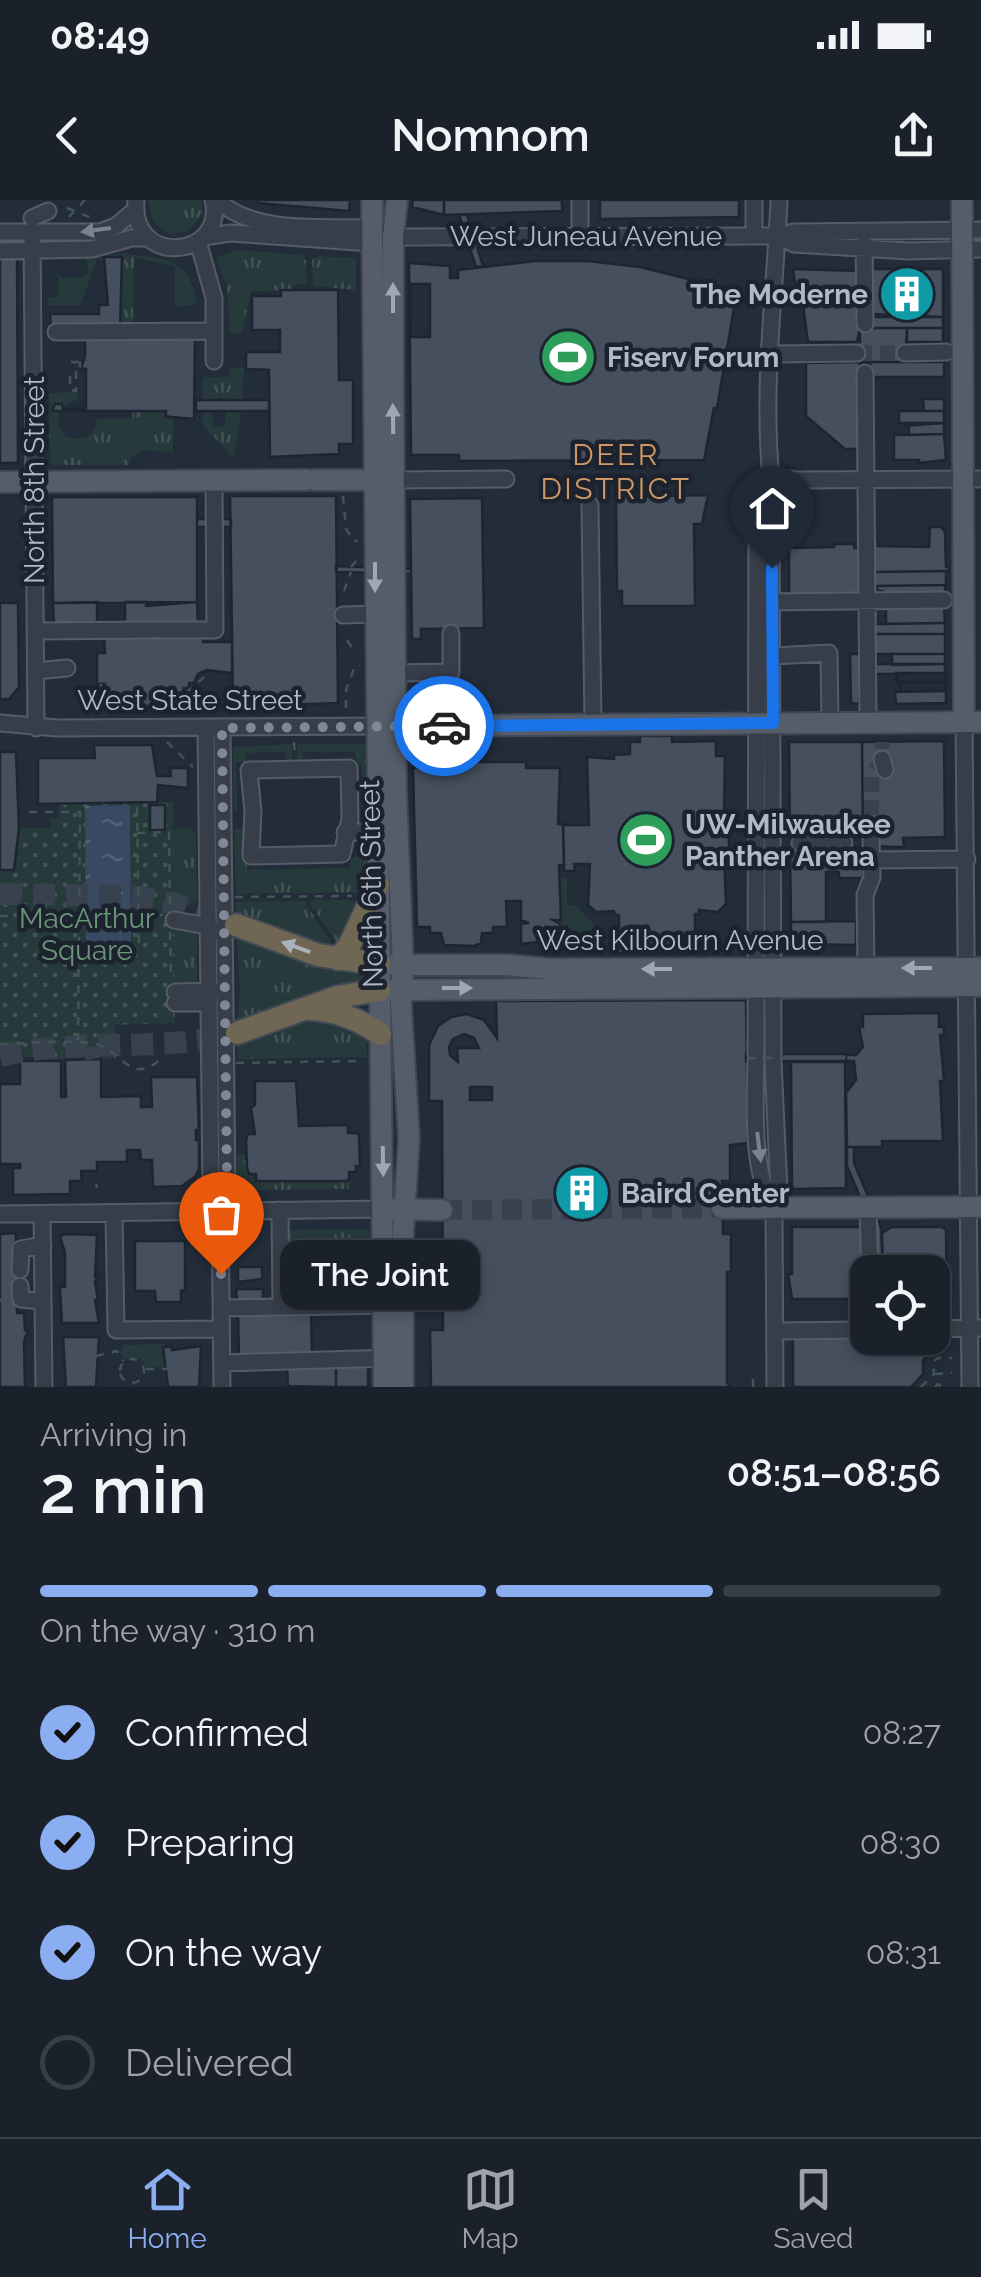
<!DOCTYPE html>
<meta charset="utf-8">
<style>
:root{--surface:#1a212b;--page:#272e37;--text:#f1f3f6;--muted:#9fa3a9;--line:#383e47;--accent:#8baef2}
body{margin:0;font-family:Raleway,sans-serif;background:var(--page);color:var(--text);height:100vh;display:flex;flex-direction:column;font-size:38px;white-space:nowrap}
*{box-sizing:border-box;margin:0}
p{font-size:32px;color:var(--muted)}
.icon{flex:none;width:55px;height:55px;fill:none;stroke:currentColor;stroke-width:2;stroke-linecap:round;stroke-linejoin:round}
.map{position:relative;height:1187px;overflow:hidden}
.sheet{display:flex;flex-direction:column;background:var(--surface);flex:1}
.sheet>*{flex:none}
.tools{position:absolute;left:850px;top:1055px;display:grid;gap:20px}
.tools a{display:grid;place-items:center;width:100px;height:100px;border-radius:20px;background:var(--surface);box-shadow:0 5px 15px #0003,0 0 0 2px var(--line);font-size:50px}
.pin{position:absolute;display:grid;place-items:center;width:85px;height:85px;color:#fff;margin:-102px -42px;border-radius:50% 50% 50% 0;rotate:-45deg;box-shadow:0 0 10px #0007}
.pin .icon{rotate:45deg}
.courier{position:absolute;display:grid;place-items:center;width:100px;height:100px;margin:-50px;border:8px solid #1a73e8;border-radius:50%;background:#fff;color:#222;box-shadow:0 2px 12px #0007}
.bubble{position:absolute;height:70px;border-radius:20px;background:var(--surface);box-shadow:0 5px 15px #0003,0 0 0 2px var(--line);font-size:32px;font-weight:600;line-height:70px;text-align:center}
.overview em{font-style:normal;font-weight:600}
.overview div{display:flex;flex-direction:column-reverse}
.overview{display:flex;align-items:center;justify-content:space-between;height:170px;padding:0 40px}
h1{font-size:65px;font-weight:600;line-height:75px}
.bar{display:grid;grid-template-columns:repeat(4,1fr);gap:15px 10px;align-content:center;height:120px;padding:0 40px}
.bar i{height:12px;border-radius:8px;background:var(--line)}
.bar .current{background:var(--accent)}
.bar p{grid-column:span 4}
ol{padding:0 40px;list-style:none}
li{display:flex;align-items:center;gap:30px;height:110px}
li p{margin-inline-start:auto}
li .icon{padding:10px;border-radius:50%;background:var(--accent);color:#111;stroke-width:4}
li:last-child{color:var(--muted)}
li i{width:55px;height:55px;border:5px solid var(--line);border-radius:50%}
.status{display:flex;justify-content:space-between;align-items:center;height:70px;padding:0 50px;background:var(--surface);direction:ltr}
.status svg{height:28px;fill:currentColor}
header{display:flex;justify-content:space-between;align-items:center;height:130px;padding:0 40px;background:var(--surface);font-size:45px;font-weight:600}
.tab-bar{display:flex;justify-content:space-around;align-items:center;height:140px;border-top:2px solid var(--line);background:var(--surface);font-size:28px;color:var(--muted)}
.tab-bar a{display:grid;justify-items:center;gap:5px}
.tab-bar .current{color:var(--accent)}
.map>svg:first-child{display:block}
.grass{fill:url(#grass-tufts)}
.park{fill:url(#park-dots)}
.water{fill:url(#water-ripples)}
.building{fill:#454f5e;stroke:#1e2531;stroke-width:2.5;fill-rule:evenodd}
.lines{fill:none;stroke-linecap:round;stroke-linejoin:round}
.minor-tunnel{stroke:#38414e;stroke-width:15;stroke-dasharray:15 8;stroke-linecap:butt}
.major-tunnel{stroke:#38414e;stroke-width:20;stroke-dasharray:20 10;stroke-linecap:butt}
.highway-tunnel{stroke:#38414e;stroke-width:22;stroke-dasharray:22 11;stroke-linecap:butt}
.minor-casing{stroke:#555c68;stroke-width:19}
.major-casing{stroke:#404753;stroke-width:24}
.highway-casing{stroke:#424955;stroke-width:26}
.path{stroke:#435458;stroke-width:2.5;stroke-dasharray:8 8;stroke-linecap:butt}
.minor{stroke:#373e4a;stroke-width:15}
.major{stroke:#555d6a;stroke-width:20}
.highway{stroke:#6f6654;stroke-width:22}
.path-bridge{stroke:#435458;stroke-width:2.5;stroke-dasharray:8 8;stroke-linecap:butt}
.oneway{fill:#7b828e}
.oneway2{fill:#9fa7b4}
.oneway3{fill:#abb1bb}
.done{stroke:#808895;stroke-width:10;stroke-dasharray:0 18}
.route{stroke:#1a73e8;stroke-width:12}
.labels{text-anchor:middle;stroke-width:9;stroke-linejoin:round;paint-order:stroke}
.street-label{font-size:28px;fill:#b2b9c6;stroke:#1c232e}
.poi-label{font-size:28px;font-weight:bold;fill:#b2b9c6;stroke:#1c232e;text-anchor:start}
.park-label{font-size:28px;fill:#6a9576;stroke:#1c232e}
.neighbourhood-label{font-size:30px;letter-spacing:2.5px;fill:#ce9765;stroke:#1c232e}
</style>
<div class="status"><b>08:49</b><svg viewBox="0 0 49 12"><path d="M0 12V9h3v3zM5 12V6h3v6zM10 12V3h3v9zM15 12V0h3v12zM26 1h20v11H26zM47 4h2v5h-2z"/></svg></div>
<header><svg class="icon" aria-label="back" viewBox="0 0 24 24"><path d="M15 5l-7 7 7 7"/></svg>Nomnom<svg class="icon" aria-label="share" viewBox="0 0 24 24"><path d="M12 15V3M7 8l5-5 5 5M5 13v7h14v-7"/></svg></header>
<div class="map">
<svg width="981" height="1187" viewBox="0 0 981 1187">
<defs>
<pattern id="grass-tufts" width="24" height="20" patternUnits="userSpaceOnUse" patternTransform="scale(2.5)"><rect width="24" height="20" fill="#26393b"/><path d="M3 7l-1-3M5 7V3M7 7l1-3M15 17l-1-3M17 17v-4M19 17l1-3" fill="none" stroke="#435456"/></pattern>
<pattern id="park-dots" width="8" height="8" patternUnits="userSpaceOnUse" patternTransform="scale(2.5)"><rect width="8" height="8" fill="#26393b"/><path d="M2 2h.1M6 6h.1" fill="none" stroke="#435456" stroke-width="1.8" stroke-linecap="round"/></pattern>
<pattern id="water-ripples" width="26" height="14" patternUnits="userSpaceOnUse" patternTransform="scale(2.5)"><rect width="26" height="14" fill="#394962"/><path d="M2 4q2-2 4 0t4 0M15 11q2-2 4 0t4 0" fill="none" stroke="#536177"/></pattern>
</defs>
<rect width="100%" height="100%" fill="#232c39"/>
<path class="grass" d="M148 0H201L202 14 189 31 170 34 153 22Z
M237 50 301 55 306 59V84H297L290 90 251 91 242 133H230L227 86 216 58Z
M125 54C166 58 190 58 197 104L175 107V67L134 57 133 126H120L122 58 97 59 80 105H48V97H58V74L62 78 84 77 89 73 85 57Z
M317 56 356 58V90L313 86 312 60Z
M230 168H244L242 200H203V177H229Z
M78 192V199L63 206 55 204 51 210 59 211 58 225 65 236C80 242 97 237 97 219H132L133 211H164V219H173V252C156 252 132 245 129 265H53L50 261 49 193Z
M203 211H212L213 226H225L226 211H241L234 257 203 226Z
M292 544V562L287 561 285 552 246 553 245 562H236L237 610H234L233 547Z
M297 544H365L366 629H363L362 564 356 563 355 552H303L302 561H297Z
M189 628 196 632 197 702 174 711 173 629Z
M234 629H246L247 670 350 668 351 658 364 655 365 644 366 692 236 694Z
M559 676 567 679V705H576L602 733 597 737 604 739V747H594L560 729V724L553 720 561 719Z
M312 700H349L359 704 340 740 336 741 310 704Z
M304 701 334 746 327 748 236 717V702Z
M182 729 197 732V789L175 790 174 730Z
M236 733 364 777V783L303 797 275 807 237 828 240 786Z
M308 815 366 829 367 857 238 859 237 840Z
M237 954H246L247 968 256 974 259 982 349 979V989L241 990 237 987Z
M369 1029V1037L290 1040 288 1046 286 1030Z
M349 1040 353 1044 369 1040 370 1102H359V1049L351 1048Z
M164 1144 166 1167H147L140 1158H125L120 1153 124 1145Z"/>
<path class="park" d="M173 602 175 823 115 825 116 859 50 861 49 857H0V670L14 669V656H18V628H50V619L59 618V603Z"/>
<path class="water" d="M130 605 131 743 86 744 85 606Z"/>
<path class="building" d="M258 0H350L349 11 258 3Z
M413 0H444V15L412 7Z
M444 0H562V11L444 15Z
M600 0H739V17L600 19Z
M459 15H467L483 66 476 67Z
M104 57H122L120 127H51L50 114H99V105H108Z
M0 58H17L18 263H0Z
M535 61H588L640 67 737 91 717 208H714L704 260 459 261V255H411L409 63 450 66V78H458V70ZM411 84H430V137H411Z
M793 69 859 71 860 142H808L800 83H795Z
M871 69H943V117L871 114Z
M281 90H338L339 180H353V244H339V254L270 257 269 170 246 169V152H280V130H252V96H281Z
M870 117H943V128H870Z
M860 128H907L905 162H860L857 142Z
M907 128H943V142H907Z
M85 137H195L194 219 171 217 166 216V211H52L55 204H62L63 209H86V169L81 168 85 156Z
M860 162 861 249H845L806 216V163Z
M870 162H944V177H870Z
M923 199H944V211H924Z
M196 200H269V211H196Z
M899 211H944V223H899Z
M944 223V234L909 235V226H903Z
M894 235 944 234 946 260 919 263V260H894Z
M708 295 702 324H694L695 406H622V391H617L616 297Z
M230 296H336L338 503 255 506 233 503Z
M52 297H197V402L53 403Z
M482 298 484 428 421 429V439H412L410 299Z
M197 319H231V327H197Z
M930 327H941L945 332 946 367H949V371L872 372 871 341H878V346L929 347Z
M834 344H854V348H862V395L789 396V348L834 347Z
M336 366 411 369V374L336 372Z
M946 371V385L872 386V372Z
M945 385V395L883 396V391H877V386Z
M97 402V427H54L53 403Z
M125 402H146V406L197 402 198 426 125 427Z
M0 403H18L19 487 9 499H0Z
M944 405 945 423 886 424V406Z
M945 423V434H871V424Z
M104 434 203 437V442H232V473L207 470 198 474 194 483H189V488H184L180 498H175V503H170V508H160V504L155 507 104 508 105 484H97V453H105Z
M871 434H945V454H871Z
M850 454H862L859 504 851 503Z
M892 454H945V464L892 465Z
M871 464H945V473L871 474Z
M896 473H945L946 491H901Z
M896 473H945L946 482H896Z
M901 482H946V491H901Z
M946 491V503L896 504 895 492Z
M640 536H672V542L716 541V556H725L724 616 729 617V651L724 652 726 704 718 712 699 710V714H695V731L700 730V749L694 753H618L614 731H619V715H615L614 711 596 712 588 705 590 664H574L575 671H564L563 625H589L587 557 614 559V555L630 554V542H640Z
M944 541 945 637 903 638 904 647H891L878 646V637L863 638 862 542Z
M789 542H862L863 638H790Z
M94 545H152L157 576H171L170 568H188V588L158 585 157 602 38 604V558H95Z
M0 552H16L19 628 14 670H0Z
M479 562H526V568H560L558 624H563L564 657V665H559L561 720H553L560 724V744L546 741 521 744V724L529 723 521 720V701H506L507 727H493V733H482L481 743 474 746 444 745 441 733H430V727H417L413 568 422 567V563Z
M150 605H165V630H150Z
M864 647 863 678H839V672H826V722H791L790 648Z
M856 721V745L791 744V722Z
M746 800 748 943 730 945V981H722L723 1034H731V1072H727V1183L732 1187H431L430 1130H443L442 901H429V845L438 826 451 817 467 814 484 820 497 838 496 801ZM464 834 474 838 479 848H457L458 862 450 855 449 847 453 839ZM470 887H492V900H470Z
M939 813V827H944V835H940L944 881H940L943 941H882V947H847L846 893 856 880 854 861H846V855H856L863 847 859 827H863V814Z
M746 854H846V861H746Z
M101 859V897L141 896V907H152L151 877H197L199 930H196V940H199V969L195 977 182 986 153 987 152 960H141L140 950H127V962H97V971H81L82 981H70V994L13 995V968H20V964H0V884H20V861H61V897H66L65 860Z
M791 862H845L846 988 792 989Z
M255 881H296L299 926 348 925V933H356L359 935 360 967 356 966V972H349V979L346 981H256V974H249L247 968 246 940 248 934H255L251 908 255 905Z
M847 947H854V963L881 1027 883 1072H874V1030L847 966Z
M792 1027H864L865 1099H792L788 1074H792Z
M892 1027H942L946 1030 947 1119 943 1123H932V1072H883L882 1033Z
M16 1033V1070H24V1086H16L17 1113H24L25 1130H28L24 1142 25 1187H0V1034Z
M66 1034 97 1035 95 1077H98L95 1082 98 1100H95L99 1123H62L60 1091V1087H65V1053L60 1036Z
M135 1041H185V1090L181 1091V1102H156L155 1091H135Z
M238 1067H262V1079L238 1082Z
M236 1089H263V1103L237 1101Z
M311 1110 312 1158 239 1159 238 1111Z
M932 1134H947L948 1147H936L923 1160V1174L911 1187H793V1136L932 1138Z
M63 1137H99L96 1187H66Z
M201 1146 199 1187H168L163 1147H172V1150Z
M368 1164V1187H336V1165Z
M336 1165V1187L288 1186 287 1166Z"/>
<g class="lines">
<path class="minor-tunnel" d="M857 153H905
M871 638 872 575 882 559V542
M91 847 93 859"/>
<path class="major-tunnel" d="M442 1010 722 1008"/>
<path class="highway-tunnel" d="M0 694 133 696 172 703 228 722
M0 856C75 838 154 852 230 835"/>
<g class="minor-casing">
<path id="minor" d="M136 0C130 69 227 58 213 0
M217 0C255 35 322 26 371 28L380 32
M32 18 48 11
M0 32H100L116 26 135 10
M32 32 36 528
M754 36V0
M779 36 794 44 908 51 981 49
M203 37 231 33 371 43 393 37 779 36 794 32 981 30
M580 37V0
M198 41 214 98V161
M864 43 865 124
M0 51 92 49 132 38H147
M56 132 214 131
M905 153 946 152
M770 154 857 153
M865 173 868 522
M771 279C762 186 775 92 779 0
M394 280 506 279
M590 305 593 525
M762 402 944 400
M343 415 376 414
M159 430H215L214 281
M36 431 153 430
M773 456 829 453 830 522
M36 471 67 468
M395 473 451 472V433
M964 522 970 1187
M0 523 57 528 387 526
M206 528 211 991 220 1011
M882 559 885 570
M349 568 350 619 342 654 251 656 253 612 249 570Z
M345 632H377
M800 643H844
M872 660 967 659
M174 720 208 726 216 731
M866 768 865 695 872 677 871 638
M175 792 216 791
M175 803H209
M756 854 757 295C766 277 778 276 796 280L981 279
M773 854 771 299 777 286 787 282
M756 861C755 901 751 974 774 1008
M773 861 779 992 774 1008 775 1187
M868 1008 870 1072
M280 1010 281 1107
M114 1013 116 1130 221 1129
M0 1014 384 1009
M42 1014 44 1187
M20 1070 21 1049 43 1045
M20 1086 21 1099 43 1101
M221 1108 394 1105
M932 1129 981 1128
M775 1131 862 1130
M222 1163 394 1158
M222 1187 220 1011 227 991 222 528"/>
</g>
<g class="major-casing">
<path id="major" d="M372 0 384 1187
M397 0 393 37V159L396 593 403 765 401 807 409 938 403 1032V1187
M962 0 964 522
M314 280H387
M0 282 307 280
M396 526 981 522
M393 765H507L550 769 981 768
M391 790 981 786
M722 1008 981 1007
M391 1009 442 1010"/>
</g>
<g class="highway-casing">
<path id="highway" d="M236 725 318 755 379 764
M338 759 349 746 378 685
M310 809C335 810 360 820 380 834
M237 833 337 797 379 790"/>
</g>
<path class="path" d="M67 8 92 18
M69 17 85 0
M71 162H82
M70 176V190L76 191V167H80V162
M343 296 346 329 354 341H358
M351 367 358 359
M344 391 351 372
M347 440 351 446H360
M101 484V501
M187 495 198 510
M174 503 210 472
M346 508V490L355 466H360
M167 542 193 567
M294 542 295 557
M29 612H80L78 843
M137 633 169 632 170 709
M235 697 352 696
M0 716 163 715
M170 732 171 779
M79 748 139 747 137 602
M0 844C30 844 64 839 94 844 122 848 129 888 162 858
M236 863 363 861
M96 984 97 988
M0 1099 7 1109
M96 1156 117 1151 124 1161
M120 1171a12 12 0 1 1 24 0a12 12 0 1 1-24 0Z
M146 1169H167
M935 1174 952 1173
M753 1187V1174
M921 1187 934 1174 933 1162 938 1158H952
M935 1187 938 1184 942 1187"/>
<use href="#minor" class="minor"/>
<use href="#major" class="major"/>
<use href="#highway" class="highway"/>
<path class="path-bridge" d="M748 858 846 857"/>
</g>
<defs><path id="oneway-solid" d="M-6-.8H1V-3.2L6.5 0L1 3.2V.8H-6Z" transform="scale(2.5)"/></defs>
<g class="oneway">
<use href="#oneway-solid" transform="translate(96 30) rotate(172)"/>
<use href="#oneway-solid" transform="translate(759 947) rotate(83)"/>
</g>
<g class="oneway2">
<use href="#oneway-solid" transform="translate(393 98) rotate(-90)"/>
<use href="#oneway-solid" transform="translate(393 219) rotate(-91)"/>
<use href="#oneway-solid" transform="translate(375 377) rotate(90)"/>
<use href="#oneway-solid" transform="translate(917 768) rotate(180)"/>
<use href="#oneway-solid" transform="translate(657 769) rotate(180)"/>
<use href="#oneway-solid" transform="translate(457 788)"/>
<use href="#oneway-solid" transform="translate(383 961) rotate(89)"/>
</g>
<use class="oneway3" href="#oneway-solid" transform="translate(296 747) rotate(-160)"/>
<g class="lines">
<path class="done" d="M221 1074 220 1011 227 991 222 528 444 526"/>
<path class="route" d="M444 526 773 523 772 368"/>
</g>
<defs>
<g id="building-disc" transform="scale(2.875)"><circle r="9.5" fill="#0f9aa8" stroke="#1c232e"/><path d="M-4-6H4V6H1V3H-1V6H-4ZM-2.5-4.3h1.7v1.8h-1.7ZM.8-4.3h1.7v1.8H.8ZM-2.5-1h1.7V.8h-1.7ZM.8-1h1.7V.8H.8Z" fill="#fff"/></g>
<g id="stadium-disc" transform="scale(2.875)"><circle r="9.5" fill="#2e9e5b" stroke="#1c232e"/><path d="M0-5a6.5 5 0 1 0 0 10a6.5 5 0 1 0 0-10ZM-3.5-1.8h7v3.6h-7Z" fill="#fff"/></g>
</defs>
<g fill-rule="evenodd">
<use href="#building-disc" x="907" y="94"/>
<use href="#stadium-disc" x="568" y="157"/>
<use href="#stadium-disc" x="646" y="640"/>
<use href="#building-disc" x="582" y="993"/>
</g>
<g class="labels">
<g class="street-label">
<text x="586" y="46">West Juneau Avenue</text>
<text transform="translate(34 280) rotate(-90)" y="10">North 8th Street</text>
<text x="190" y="510">West State Street</text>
<text transform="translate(371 684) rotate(-91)" y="10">North 6th Street</text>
<text x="680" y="750">West Kilbourn Avenue</text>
</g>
<g class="poi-label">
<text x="868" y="104" text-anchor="end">The Moderne</text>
<text x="607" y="167">Fiserv Forum</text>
<text x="685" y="634">UW-Milwaukee<tspan x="685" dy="32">Panther Arena</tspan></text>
<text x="621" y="1003">Baird Center</text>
</g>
<g class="park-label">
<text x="87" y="728">MacArthur<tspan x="87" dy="32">Square</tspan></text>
</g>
<g class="neighbourhood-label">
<text x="616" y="265">DEER<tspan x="616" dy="34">DISTRICT</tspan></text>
</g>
</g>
</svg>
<div class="tools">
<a><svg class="icon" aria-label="locate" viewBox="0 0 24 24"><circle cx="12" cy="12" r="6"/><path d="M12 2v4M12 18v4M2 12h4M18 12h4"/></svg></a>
</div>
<div class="pin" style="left:221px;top:1074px;background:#ea580c"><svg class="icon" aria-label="bag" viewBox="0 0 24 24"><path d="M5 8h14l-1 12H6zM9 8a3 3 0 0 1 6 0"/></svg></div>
<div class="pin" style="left:772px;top:368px;background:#1f2937"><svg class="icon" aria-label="home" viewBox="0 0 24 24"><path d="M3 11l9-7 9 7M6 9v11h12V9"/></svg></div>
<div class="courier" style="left:444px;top:526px"><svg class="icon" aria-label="car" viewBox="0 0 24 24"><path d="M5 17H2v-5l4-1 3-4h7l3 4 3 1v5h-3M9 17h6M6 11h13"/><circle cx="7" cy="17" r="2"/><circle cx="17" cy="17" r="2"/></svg></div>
<div class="bubble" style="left:280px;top:1040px;width:200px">The Joint</div>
</div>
<section class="sheet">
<div class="overview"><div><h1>2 min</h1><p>Arriving in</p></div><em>08:51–08:56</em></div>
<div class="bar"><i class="current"></i><i class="current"></i><i class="current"></i><i></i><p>On the way · 310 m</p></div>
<ol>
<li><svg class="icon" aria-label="check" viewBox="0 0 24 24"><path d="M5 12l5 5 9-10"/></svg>Confirmed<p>08:27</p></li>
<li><svg class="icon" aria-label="check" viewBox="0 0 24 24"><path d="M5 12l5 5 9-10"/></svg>Preparing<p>08:30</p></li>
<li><svg class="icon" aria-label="check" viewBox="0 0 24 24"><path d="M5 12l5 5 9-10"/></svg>On the way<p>08:31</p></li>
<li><i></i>Delivered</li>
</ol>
</section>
<nav class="tab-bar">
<a class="current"><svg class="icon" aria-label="home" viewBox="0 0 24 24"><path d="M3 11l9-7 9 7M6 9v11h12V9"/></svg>Home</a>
<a><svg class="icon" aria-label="map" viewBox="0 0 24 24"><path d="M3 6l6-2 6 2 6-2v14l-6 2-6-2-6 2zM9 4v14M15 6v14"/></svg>Map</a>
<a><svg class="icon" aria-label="saved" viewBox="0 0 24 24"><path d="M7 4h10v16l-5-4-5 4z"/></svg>Saved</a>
</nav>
